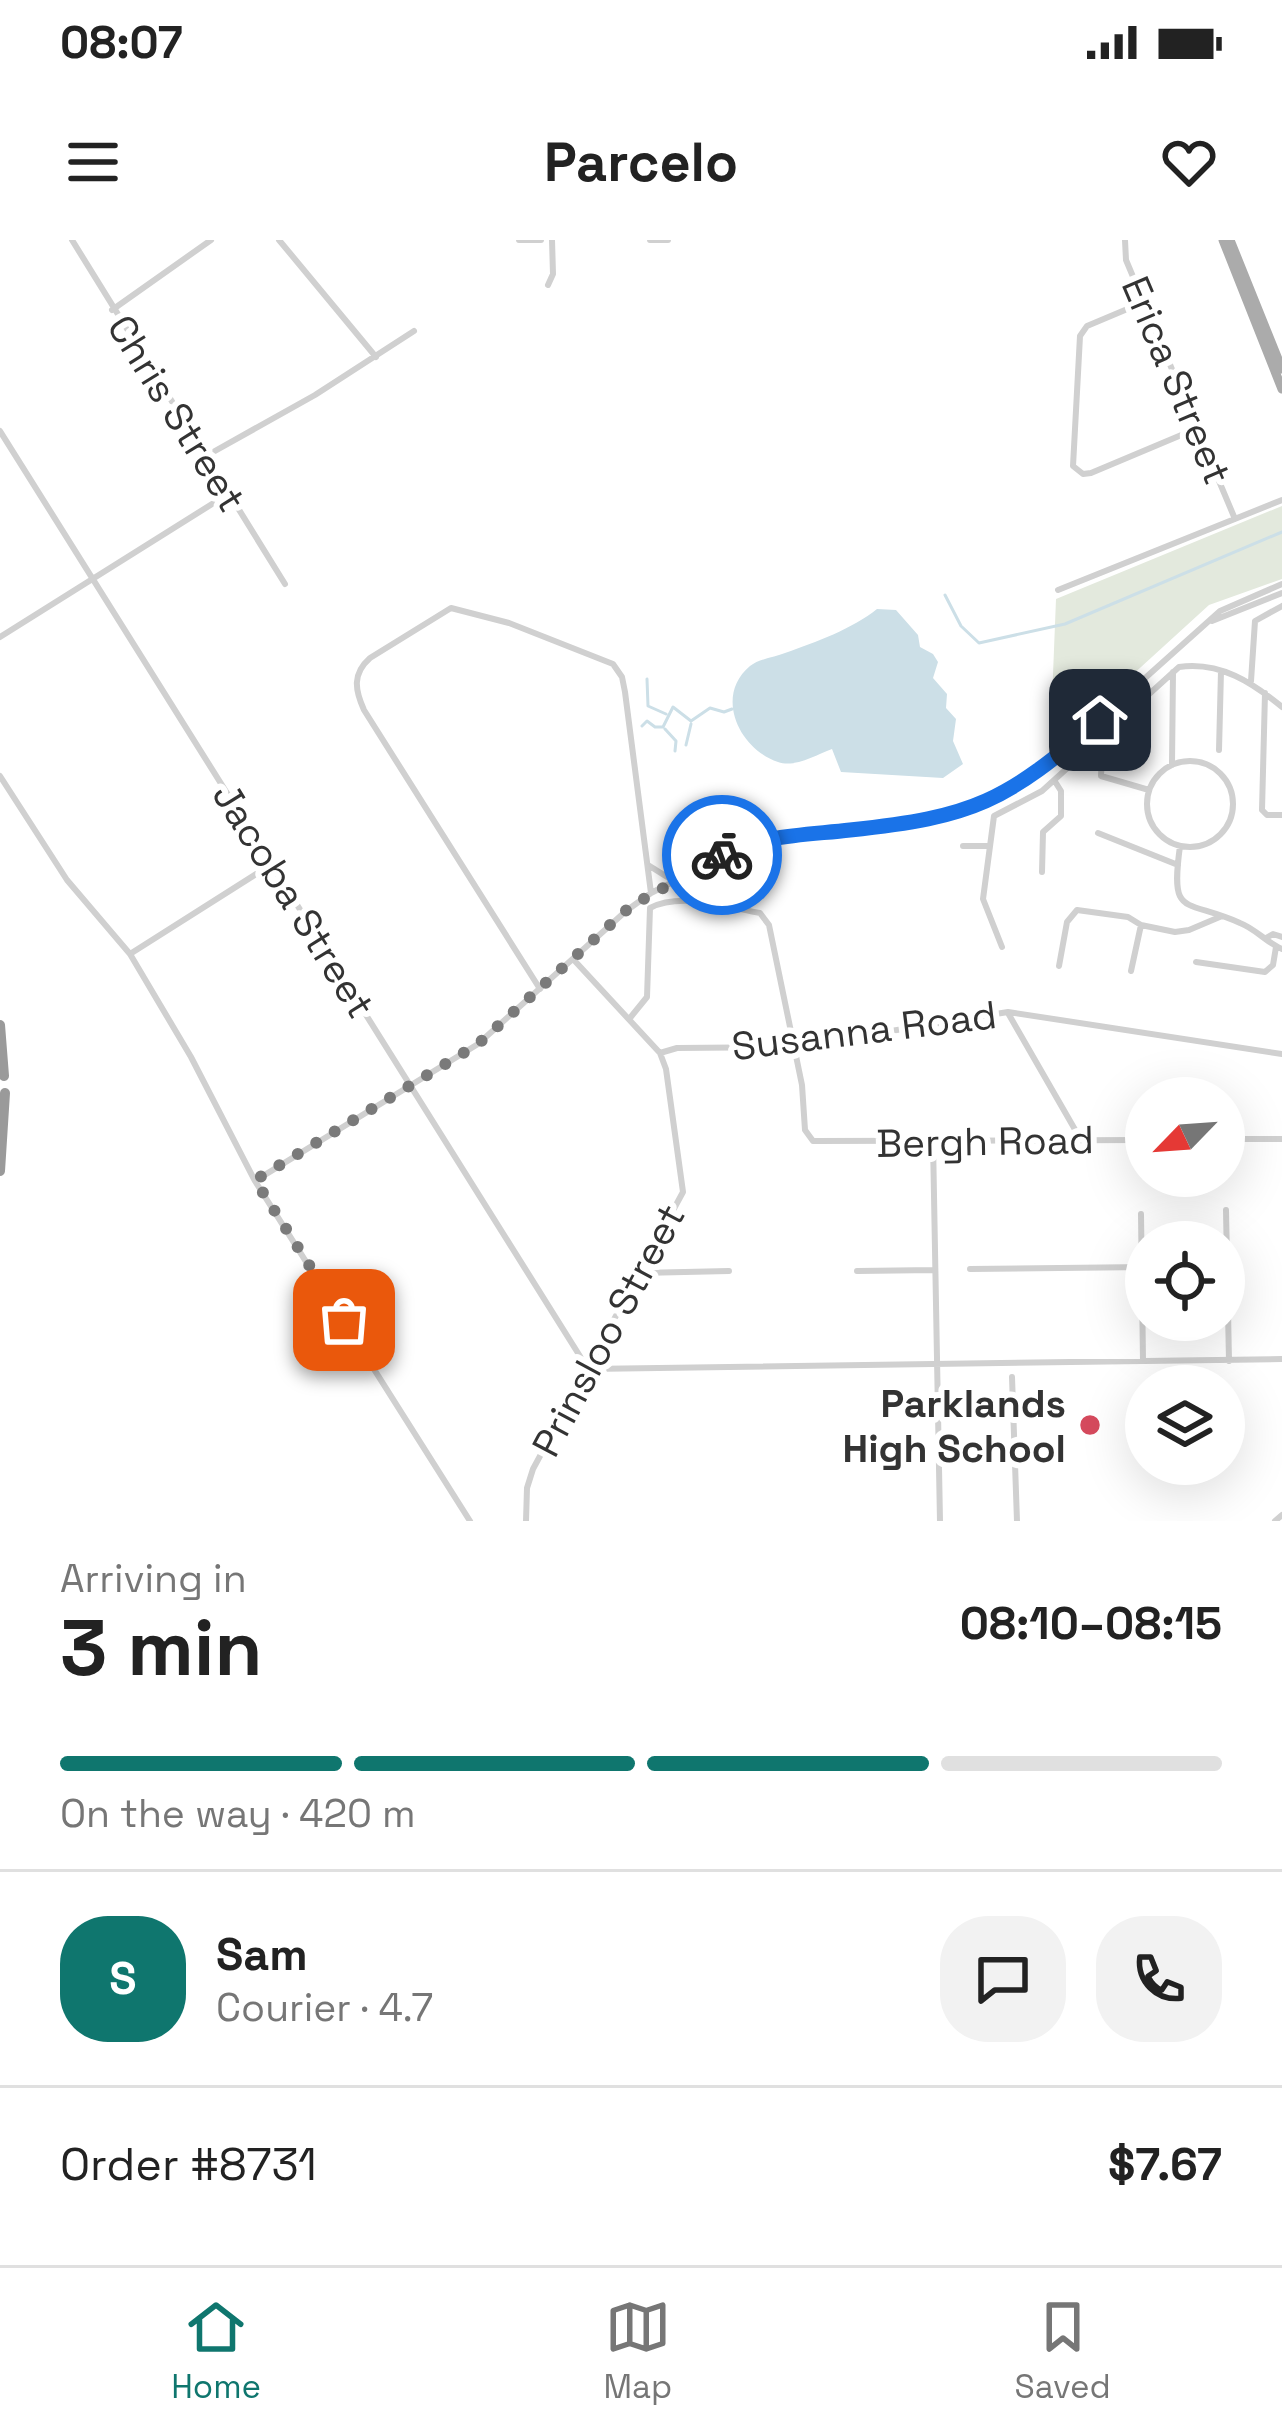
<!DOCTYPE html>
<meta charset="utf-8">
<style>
:root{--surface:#fff;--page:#f2f2f2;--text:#222;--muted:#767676;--line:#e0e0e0;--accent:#0f766e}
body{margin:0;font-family:"Space Grotesk",sans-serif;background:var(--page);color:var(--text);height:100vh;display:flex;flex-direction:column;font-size:45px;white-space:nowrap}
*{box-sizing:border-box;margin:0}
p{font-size:39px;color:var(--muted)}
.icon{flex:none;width:66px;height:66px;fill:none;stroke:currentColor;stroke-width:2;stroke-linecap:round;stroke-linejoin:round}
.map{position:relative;height:1281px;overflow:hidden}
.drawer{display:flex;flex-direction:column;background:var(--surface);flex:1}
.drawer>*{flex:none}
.needle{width:78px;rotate:245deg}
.tools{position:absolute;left:1125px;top:837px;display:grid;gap:24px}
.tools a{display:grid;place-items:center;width:120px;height:120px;border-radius:50%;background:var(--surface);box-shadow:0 12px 48px #0002;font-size:60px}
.pin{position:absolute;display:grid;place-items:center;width:102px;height:102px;color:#fff;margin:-51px;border-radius:24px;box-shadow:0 6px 18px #0006}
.courier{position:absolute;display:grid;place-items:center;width:120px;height:120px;margin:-60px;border:9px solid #1a73e8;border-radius:50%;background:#fff;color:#222;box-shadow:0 3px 15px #0007}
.overview em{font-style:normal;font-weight:800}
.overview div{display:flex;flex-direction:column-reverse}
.overview{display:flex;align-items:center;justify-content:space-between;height:204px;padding:0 60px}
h1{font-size:78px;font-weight:800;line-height:90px}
.bar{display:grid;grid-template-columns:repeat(4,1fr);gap:18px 12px;align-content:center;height:144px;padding:0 60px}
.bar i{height:15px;border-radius:9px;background:var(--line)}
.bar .current{background:var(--accent)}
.bar p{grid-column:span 4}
.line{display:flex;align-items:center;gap:30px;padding:0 60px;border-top:3px solid var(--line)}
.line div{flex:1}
.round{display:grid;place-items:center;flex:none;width:126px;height:126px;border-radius:48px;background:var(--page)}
.status{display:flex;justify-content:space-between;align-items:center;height:84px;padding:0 60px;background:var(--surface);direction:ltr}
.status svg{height:33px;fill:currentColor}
header{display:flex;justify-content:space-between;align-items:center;height:156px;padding:0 60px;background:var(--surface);font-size:54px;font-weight:800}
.tab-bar{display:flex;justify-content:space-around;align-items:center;height:168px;border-top:3px solid var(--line);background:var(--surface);font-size:33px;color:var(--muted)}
.tab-bar a{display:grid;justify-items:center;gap:6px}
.tab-bar .current{color:var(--accent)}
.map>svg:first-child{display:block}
.green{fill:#e3e9dd}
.water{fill:#ccdfe7}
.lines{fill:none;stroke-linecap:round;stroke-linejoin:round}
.stream{stroke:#ccdfe7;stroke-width:3}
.minor{stroke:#d0d0d0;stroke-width:6}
.major{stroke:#ababab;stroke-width:9}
.highway{stroke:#9a9a9a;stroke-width:10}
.done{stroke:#7a7a7a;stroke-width:12;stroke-dasharray:0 21.6}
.route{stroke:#1a73e8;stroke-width:15}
.poi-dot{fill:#d54a5d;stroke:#fff;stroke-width:4.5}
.labels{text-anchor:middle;stroke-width:12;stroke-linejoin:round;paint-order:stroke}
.street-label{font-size:39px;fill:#333;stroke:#fff}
.poi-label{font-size:39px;font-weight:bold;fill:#333;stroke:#fff;text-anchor:end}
</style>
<div class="status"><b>08:07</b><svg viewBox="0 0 49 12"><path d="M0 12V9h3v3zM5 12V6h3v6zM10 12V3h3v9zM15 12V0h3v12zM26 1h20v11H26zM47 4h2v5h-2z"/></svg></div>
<header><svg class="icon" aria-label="menu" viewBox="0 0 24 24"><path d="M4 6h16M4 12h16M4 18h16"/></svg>Parcelo<svg class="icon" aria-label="heart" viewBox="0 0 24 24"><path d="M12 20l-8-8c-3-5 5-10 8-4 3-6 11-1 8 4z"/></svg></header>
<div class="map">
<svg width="1282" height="1281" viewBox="0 0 1282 1281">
<rect width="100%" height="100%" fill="#fff"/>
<path class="green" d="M1282 266V339L1209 365 1050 510 1056 359Z"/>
<path class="water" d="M877 369 896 370 918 395 920 407 933 414 938 422 933 438 947 454 946 468 956 479 953 501 963 524 943 538 841 532 832 509C816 515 795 528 778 522 739 509 714 456 750 426 759 419 775 417 785 413 816 402 852 389 877 369Z"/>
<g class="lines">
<path class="stream" d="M945 355 961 386 979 403 1065 384 1282 292
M647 439 648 466 666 474
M642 486 647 481 655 487H663L673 467 691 481 710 468 724 472 732 469
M665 489 676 501 675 511
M686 505 691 484"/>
<path class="minor" d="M72 0 285 344
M279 0 376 117
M519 0H541
M650 0H668
M1125 0 1126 20 1235 279
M548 45 553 34 552 0
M1144 62 1087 86 1080 96 1073 226 1083 234 1091 233 1198 188
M112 70 211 0
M0 191 588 1129 1282 1119
M206 216 315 155 414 91
M1058 350 1282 260
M1212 381 1282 353
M0 397 228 254
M1251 441 1255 381 1282 366
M1265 453 1262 570 1267 575H1282
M1103 495 1101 536 1149 550
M1219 510 1221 431
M1147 564a43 43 0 1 1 86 0a43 43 0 1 1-86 0Z
M1172 525 1173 432
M0 536 67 640 130 714 191 817 255 941 470 1281
M1098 593 1178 625
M963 606H989
M1180 606C1170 679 1184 658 1240 683 1256 689 1267 703 1282 709
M648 625 672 640
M1042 632 1043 592 1061 576V551L1054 540
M1266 698 1273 694 1282 697
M1002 707 983 659 994 576 1042 551 1179 427C1220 421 1253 443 1282 467
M130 714 272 624
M1196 722 1265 732 1273 725 1276 707
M1059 726 1067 682 1077 670 1128 677 1141 685 1175 692 1189 690 1222 676
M1131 731 1141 685
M540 749 364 470C355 450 352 434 370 418L451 368 509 383 613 424 622 437 625 452 651 653
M1008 773 1081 900
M630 778 647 757 650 668C681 652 727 667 760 673L769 685 802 845 805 890 813 901 1146 900
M660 813 677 808 792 807 1008 772 1282 814
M1224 899H1282
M933 901 940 1281
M255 941 478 804 626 671 651 653 750 603 930 581 1000 557 1039 533 1220 371 1282 344
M1226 970 1229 1121
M1141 974 1143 1121
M970 1029 1146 1027
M857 1031 935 1030
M640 1033 729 1031
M1012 1137 1017 1281
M937 1212 1015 1210
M526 1281 527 1248 533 1229 683 952 666 829 660 813 573 719
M1275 1281 1282 1275"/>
<path class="major" d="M1223 0 1282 149
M1230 0 1282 129"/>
<path class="highway" d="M0 785 4 836
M0 931 5 853"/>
</g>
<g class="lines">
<path class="done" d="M344 1080 255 940 478 804 631 666 722 615"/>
<path class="route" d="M722 615C761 595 807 595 850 590 974 577 1005 562 1100 480"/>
</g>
<circle class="poi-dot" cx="1090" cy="1185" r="12"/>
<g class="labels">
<g class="street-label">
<text transform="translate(1177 140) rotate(67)" y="14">Erica Street</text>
<text transform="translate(177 173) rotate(58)" y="14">Chris Street</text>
<text transform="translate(294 660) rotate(58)" y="14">Jacoba Street</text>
<text transform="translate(864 790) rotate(-7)" y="14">Susanna Road</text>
<text transform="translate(985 901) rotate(-1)" y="14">Bergh Road</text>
<text transform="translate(608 1090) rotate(-62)" y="14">Prinsloo Street</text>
</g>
<g class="poi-label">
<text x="1066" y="1177">Parklands<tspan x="1066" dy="45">High School</tspan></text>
</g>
</g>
</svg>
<div class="tools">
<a><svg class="needle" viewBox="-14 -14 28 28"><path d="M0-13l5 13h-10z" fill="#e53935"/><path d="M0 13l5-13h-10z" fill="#767676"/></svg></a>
<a><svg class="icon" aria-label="locate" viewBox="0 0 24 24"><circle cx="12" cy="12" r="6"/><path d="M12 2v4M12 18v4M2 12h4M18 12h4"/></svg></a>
<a><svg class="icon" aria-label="layers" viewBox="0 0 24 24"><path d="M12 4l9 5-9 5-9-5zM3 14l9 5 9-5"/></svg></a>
</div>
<div class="pin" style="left:344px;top:1080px;background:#ea580c"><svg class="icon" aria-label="bag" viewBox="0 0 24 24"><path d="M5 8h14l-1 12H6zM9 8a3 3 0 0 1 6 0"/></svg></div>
<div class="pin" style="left:1100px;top:480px;background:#1f2937"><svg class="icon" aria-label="home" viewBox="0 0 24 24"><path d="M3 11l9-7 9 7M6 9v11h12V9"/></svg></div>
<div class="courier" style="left:722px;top:615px"><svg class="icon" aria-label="bike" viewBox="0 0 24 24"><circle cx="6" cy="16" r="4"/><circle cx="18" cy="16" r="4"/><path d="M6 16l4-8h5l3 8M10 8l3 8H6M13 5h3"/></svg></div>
</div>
<section class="drawer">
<div class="overview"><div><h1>3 min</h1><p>Arriving in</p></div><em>08:10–08:15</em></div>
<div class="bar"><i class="current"></i><i class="current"></i><i class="current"></i><i></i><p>On the way · 420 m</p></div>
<div class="line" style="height:216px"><b class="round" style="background:var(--accent);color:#fff">S</b><div><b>Sam</b><p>Courier · 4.7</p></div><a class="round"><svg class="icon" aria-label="chat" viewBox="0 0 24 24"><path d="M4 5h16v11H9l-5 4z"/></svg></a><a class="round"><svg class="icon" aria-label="phone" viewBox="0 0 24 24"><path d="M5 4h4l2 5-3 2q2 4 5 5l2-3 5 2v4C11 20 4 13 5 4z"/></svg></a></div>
<div class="line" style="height:156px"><div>Order #8731</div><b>$7.67</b></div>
</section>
<nav class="tab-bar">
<a class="current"><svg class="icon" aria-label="home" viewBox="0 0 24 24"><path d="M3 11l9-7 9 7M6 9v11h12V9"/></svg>Home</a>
<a><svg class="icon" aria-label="map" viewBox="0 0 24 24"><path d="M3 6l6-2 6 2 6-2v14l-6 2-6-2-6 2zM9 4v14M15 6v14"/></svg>Map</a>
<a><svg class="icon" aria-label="saved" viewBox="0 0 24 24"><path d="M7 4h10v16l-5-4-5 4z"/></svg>Saved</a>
</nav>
